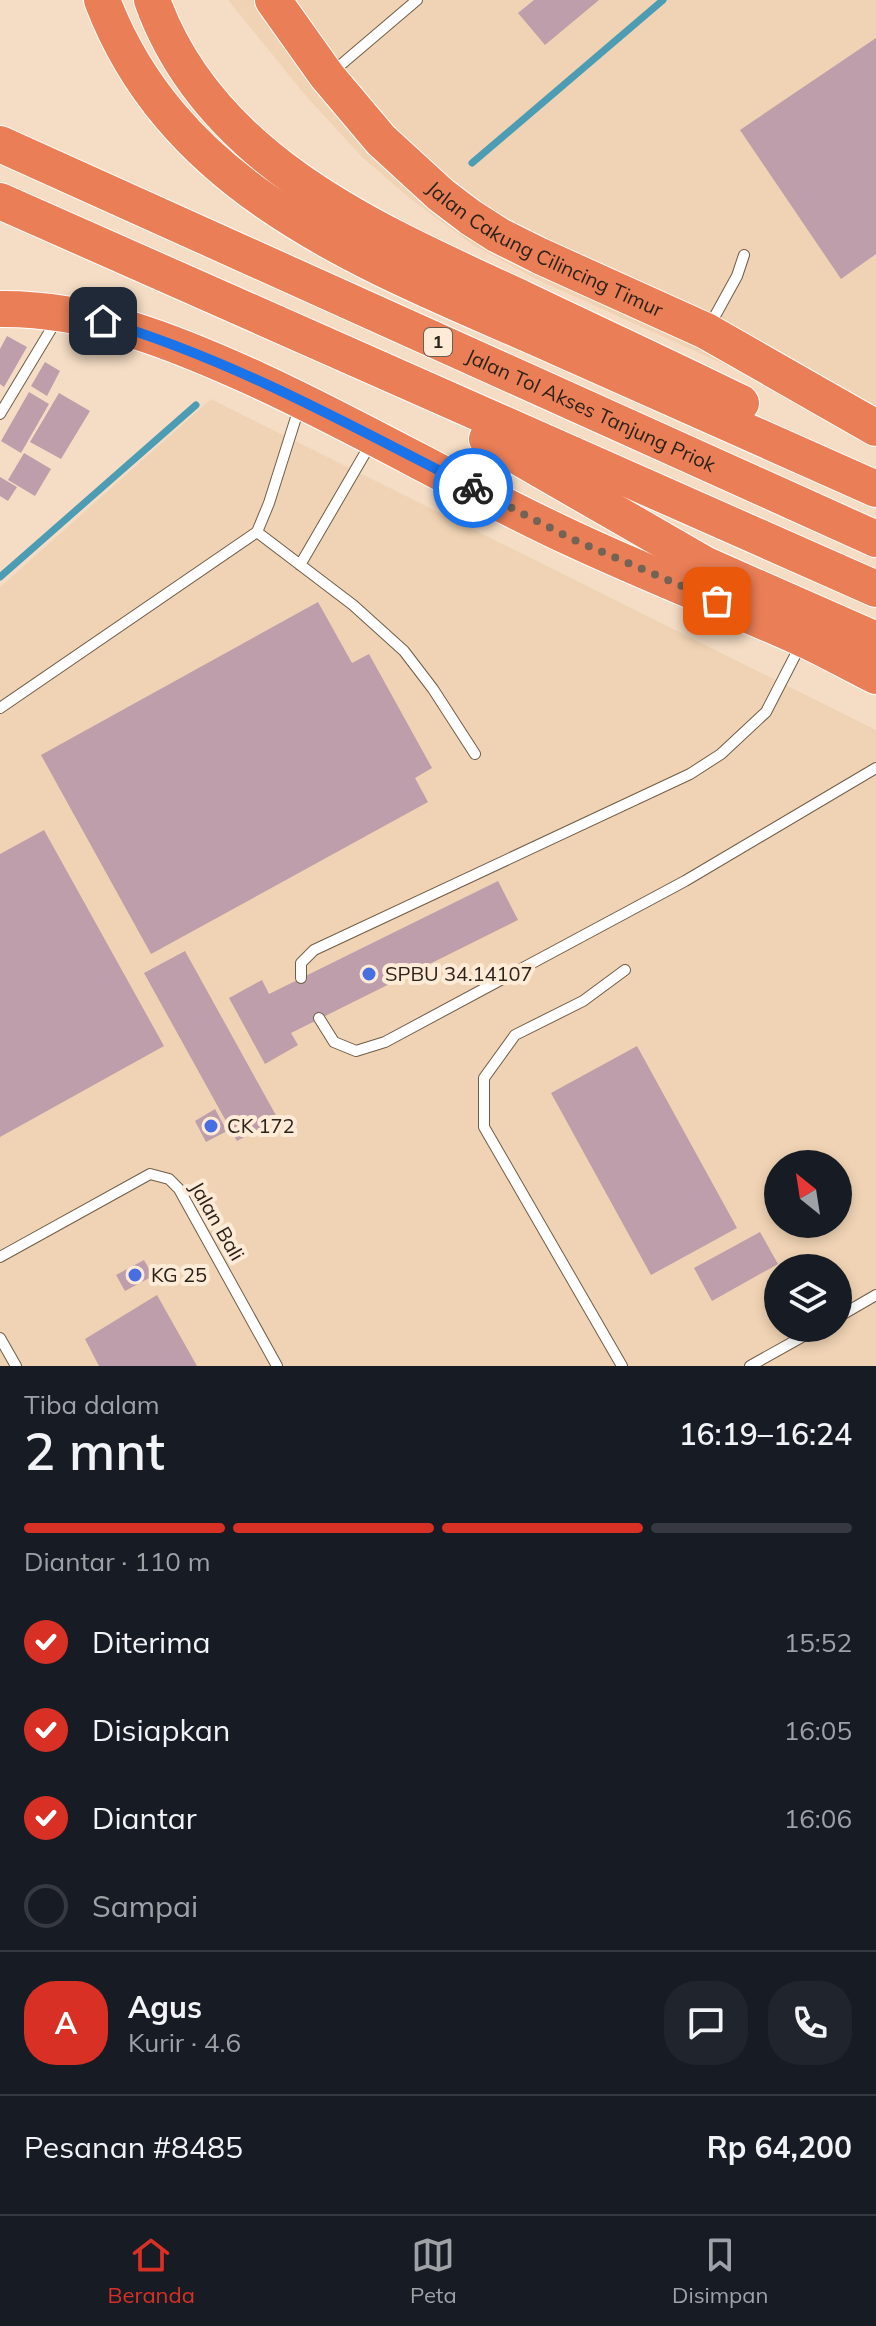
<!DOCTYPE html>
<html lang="id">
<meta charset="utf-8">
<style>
:root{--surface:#171b24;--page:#20242c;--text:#f1f3f6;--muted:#9ea1a6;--line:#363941;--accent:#d93025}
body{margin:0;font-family:Mulish,sans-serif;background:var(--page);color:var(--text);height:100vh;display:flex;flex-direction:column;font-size:30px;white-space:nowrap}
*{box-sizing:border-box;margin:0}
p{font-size:26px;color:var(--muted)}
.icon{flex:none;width:44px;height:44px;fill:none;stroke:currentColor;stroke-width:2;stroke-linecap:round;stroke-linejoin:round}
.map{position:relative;height:1366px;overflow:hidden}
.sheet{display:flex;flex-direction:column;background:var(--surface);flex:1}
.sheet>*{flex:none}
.needle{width:52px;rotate:330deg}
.buttons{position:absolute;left:764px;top:1150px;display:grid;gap:16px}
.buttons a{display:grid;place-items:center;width:88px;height:88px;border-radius:50%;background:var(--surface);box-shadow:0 4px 12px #0003;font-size:40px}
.pin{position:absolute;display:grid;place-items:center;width:68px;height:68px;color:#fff;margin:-34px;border-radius:16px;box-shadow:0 4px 12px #0006}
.courier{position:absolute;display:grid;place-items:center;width:80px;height:80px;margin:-40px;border:6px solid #1a73e8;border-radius:50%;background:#fff;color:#222;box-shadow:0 2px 10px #0007}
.headline em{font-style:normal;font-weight:600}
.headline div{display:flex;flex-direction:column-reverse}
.headline{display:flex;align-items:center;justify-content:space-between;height:136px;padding:0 24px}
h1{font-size:52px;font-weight:600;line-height:60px}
.bar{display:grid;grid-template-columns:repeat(4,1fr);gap:12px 8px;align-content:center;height:96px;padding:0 24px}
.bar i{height:10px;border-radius:6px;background:var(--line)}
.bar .on{background:var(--accent)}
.bar p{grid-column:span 4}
.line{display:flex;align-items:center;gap:20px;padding:0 24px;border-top:2px solid var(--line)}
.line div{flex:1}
.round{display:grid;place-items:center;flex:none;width:84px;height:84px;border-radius:32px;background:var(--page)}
ol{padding:0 24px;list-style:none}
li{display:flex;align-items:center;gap:24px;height:88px}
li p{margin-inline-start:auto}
li .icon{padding:8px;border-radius:50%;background:var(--accent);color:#fff;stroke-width:4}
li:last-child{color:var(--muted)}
li i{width:44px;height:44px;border:4px solid var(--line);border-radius:50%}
.tabs{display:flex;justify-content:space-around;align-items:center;height:112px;border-top:2px solid var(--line);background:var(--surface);font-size:22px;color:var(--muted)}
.tabs a{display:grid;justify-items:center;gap:4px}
.tabs .on{color:var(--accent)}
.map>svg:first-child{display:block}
.built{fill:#f0d3b4;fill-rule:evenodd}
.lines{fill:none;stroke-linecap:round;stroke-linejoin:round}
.stream{stroke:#4c9cb4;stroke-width:7}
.building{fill:#be9eab}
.lane-casing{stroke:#715d47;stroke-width:12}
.highway-casing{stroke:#fff;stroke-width:38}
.lane{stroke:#fff;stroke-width:10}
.highway{stroke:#ea7f57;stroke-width:36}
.done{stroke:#726355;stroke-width:8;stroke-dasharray:0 14.4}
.route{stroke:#1a73e8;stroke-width:10}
.poi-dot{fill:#476fe2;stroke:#feebd7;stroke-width:3}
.labels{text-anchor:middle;stroke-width:8;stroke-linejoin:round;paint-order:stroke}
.shield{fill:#feebd7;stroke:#6a5e52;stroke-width:2}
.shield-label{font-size:18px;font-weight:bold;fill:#2b2219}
.street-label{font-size:20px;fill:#2b2219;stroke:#feebd7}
.poi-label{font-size:20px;fill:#2b2219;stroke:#feebd7;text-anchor:start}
</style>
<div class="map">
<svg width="876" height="1366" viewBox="0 0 876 1366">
<rect width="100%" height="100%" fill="#f5ddc5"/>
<path class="built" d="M228 0H876V448L732 368 536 279 473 245 412 200 363 158 306 96Z
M211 399 876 730V1366H0V587ZM778 1164H838V1224H778ZM778 1268H838V1328H778Z"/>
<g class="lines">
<path class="stream" d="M472 163 663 0
M0 577 196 405"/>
</g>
<path class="building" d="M534 0H599L545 45 518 13Z
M876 38V254L841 279 740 130Z
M7 336 27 347 4 387 0 384V349Z
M45 362 60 371 47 396 31 386Z
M29 392 49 404 21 453 1 441Z
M59 393 90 411 61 459 30 442Z
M24 453 51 469 35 496 8 480Z
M0 477 17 487 8 501 0 496Z
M318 602 352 663 369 654 432 768 415 778 428 802 151 954 41 755Z
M44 830 164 1046 0 1137V854Z
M498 881 518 920 291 1033 298 1045 265 1064 229 998 262 980 269 994Z
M185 951 278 1119 237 1141 144 973Z
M637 1046 737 1228 651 1275 551 1093Z
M215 1109 227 1131 206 1142 195 1121Z
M760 1232 778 1264 712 1301 694 1268Z
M144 1260 153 1276 125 1291 116 1275Z
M157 1295 197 1366H99L85 1339Z"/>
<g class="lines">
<g class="lane-casing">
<path id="lane" d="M330 74 417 0
M710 325 737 276 744 255
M0 414 56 321
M257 532 353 605 404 651 433 689 475 754
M300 565 371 443
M0 708 257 532 269 503 299 408
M301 978V963L314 950 690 774 721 754 766 712 800 646
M319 1018 334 1042 356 1051 385 1042 685 881 876 768
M0 1257 150 1174 169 1179 179 1189 277 1366
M838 1317 876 1295
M0 1338 16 1366
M622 1366 484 1127V1078L515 1035 583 1001 625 970
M750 1366 818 1328"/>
</g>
<g class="highway-casing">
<g id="highway">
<path d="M102 0C177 198 378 267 555 346 662 393 769 441 876 489"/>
<path d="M152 0C209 161 378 232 521 298 594 333 668 367 741 403"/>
<path id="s1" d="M273 0 327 76 381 140 441 195 470 217 498 235 540 256 706 331 876 428"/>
<path id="s2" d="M0 144 876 539"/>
<path d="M0 201 876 589"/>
<path d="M0 309C92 308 177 343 260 381 366 430 467 490 573 539 648 574 725 604 801 638 826 649 851 664 876 676"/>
<path d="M487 439 706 565 876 640"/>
</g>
</g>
<use href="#lane" class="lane"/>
<use href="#highway" class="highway"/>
</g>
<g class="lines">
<path class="done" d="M473 488 572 539 717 601"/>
<path class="route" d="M103 321C233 360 352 426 473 488"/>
</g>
<g class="poi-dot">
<circle cx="369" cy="974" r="8"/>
<circle cx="211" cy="1126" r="8"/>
<circle cx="135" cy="1275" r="8"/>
</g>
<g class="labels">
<rect class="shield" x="424" y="328" width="28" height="28" rx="6"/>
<g class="shield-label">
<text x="438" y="348">1</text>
</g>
<g class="street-label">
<text dy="7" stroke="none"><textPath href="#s1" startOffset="376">Jalan Cakung Cilincing Timur</textPath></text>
<text dy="7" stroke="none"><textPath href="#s2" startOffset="648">Jalan Tol Akses Tanjung Priok</textPath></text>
<text transform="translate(217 1221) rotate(60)" y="7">Jalan Bali</text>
</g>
<g class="poi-label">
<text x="385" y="981">SPBU 34.14107</text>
<text x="227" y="1133">CK 172</text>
<text x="151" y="1282">KG 25</text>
</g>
</g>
</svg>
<div class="buttons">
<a><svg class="needle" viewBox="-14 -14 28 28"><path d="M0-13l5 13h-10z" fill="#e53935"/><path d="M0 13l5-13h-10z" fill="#9ea1a6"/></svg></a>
<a><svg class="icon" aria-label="layers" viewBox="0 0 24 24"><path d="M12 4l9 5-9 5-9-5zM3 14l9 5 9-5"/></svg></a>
</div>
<div class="pin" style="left:717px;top:601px;background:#ea580c"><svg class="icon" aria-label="bag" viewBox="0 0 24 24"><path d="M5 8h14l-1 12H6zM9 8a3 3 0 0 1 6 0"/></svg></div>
<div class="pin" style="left:103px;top:321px;background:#1f2937"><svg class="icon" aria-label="home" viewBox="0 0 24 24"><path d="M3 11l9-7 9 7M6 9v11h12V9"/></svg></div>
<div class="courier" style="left:473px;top:488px"><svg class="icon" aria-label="bike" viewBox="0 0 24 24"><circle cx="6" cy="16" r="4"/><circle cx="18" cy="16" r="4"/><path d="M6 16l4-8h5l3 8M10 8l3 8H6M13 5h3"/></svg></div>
</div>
<section class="sheet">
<div class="headline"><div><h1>2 mnt</h1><p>Tiba dalam</p></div><em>16:19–16:24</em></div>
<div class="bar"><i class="on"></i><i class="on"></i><i class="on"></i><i></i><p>Diantar · 110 m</p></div>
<ol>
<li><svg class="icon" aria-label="check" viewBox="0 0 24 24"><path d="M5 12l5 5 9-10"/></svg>Diterima<p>15:52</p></li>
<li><svg class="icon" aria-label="check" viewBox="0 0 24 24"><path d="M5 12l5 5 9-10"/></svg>Disiapkan<p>16:05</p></li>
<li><svg class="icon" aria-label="check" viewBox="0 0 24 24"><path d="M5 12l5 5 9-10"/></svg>Diantar<p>16:06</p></li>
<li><i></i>Sampai</li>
</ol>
<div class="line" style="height:144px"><b class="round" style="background:var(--accent);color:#fff">A</b><div><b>Agus</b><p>Kurir · 4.6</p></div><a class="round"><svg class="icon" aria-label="chat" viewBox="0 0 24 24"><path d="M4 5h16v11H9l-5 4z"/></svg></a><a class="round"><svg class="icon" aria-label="phone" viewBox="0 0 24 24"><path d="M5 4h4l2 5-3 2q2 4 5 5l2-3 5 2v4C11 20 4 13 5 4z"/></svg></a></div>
<div class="line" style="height:104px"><div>Pesanan #8485</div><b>Rp 64,200</b></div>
</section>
<nav class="tabs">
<a class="on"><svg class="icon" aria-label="home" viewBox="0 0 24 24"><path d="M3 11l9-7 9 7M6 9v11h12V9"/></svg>Beranda</a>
<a><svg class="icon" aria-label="map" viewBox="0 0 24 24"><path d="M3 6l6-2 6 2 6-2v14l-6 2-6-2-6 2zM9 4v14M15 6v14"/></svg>Peta</a>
<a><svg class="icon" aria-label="saved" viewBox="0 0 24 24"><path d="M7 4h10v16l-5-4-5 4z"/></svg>Disimpan</a>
</nav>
